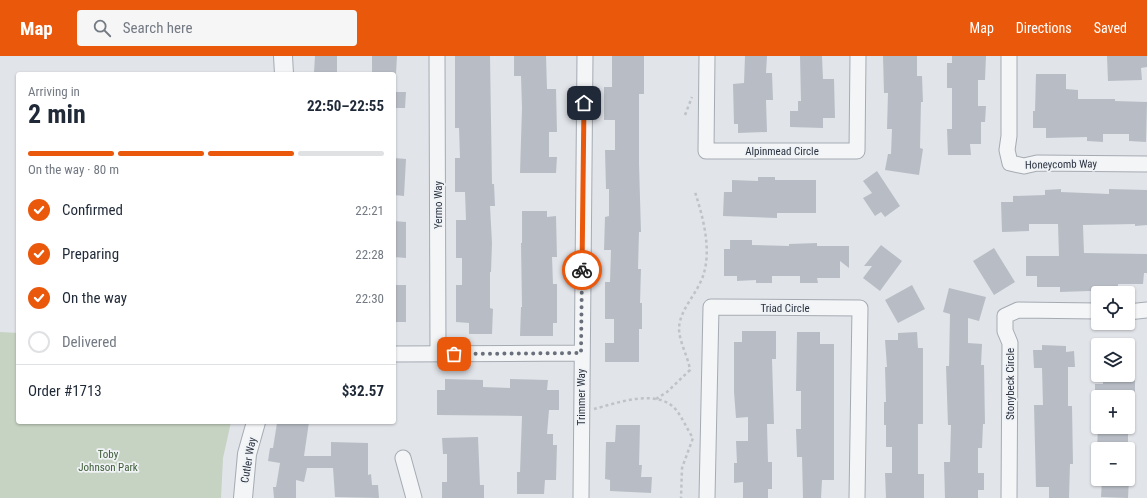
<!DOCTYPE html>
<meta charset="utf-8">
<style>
:root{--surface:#fff;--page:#f6f6f7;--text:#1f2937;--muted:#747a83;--line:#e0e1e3;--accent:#ea580c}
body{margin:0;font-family:"Roboto Condensed",sans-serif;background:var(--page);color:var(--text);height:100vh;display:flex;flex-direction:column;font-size:15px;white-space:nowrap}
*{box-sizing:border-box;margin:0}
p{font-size:13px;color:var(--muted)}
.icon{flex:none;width:22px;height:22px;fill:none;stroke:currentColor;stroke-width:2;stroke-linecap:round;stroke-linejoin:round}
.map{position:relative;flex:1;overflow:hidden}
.side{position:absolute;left:16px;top:16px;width:380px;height:352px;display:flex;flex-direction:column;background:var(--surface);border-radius:4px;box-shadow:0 1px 3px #0004}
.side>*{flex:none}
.controls{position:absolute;left:1091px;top:230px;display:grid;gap:8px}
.controls a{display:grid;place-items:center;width:44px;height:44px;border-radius:4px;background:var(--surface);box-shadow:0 1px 3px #0004;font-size:20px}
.pin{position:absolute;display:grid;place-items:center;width:34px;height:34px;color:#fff;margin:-17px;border-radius:8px;box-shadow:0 2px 6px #0006}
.courier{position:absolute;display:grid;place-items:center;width:40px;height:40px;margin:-20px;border:3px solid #ea580c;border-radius:50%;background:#fff;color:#222;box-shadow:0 1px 5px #0007}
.head em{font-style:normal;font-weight:700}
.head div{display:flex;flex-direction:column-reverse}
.head{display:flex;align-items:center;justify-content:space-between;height:68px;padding:0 12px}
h1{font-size:26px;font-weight:700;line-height:30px}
.bar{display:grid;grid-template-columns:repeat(4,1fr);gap:6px 4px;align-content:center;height:48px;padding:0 12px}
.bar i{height:5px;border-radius:3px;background:var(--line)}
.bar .active{background:var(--accent)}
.bar p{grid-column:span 4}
.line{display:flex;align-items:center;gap:10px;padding:0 12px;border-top:1px solid var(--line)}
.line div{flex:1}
ol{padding:0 12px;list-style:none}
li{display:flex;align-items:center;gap:12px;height:44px}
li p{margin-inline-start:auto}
li .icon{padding:4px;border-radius:50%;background:var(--accent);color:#fff;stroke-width:4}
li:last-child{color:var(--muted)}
li i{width:22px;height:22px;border:2px solid var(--line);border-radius:50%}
header{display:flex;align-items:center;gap:24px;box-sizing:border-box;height:56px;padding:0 20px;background:var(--accent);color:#fff}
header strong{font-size:19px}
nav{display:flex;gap:22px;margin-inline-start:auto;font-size:14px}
.search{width:280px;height:36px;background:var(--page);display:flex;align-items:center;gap:10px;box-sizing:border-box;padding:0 14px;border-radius:4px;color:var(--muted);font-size:15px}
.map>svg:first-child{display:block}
.green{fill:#c6d2c2}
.building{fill:#b8bdc5}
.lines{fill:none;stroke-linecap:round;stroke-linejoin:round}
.minor-casing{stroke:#a6abb3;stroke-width:17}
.tertiary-casing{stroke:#a6abb3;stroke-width:20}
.path{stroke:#bfc2c7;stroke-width:2.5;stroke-dasharray:3 3;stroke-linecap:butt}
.minor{stroke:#f3f5f7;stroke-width:15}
.tertiary{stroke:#f3f5f7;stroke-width:18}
.done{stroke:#6a707b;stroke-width:4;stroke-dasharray:0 7.2}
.route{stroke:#ea580c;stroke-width:5}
.labels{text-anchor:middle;stroke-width:3.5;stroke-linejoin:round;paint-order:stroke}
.street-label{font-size:11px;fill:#2a3240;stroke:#f0f3f6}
.park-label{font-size:11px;fill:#3e5b38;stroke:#f0f3f6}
</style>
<header>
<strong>Map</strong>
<div class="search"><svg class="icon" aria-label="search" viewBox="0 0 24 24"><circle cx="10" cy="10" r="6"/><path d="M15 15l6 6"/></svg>Search here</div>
<nav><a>Map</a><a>Directions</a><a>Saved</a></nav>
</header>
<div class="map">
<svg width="1147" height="442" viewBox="0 0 1147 442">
<rect width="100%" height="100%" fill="#e1e4e9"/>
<path class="green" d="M0 276 18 277V366H231L223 402 221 442H0Z"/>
<path class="building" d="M315 0H337V17L314 16Z
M372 0H397L396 18H372Z
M455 0H490L492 128H494L495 150H490L492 187 491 216H490V252L493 253 492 278H469V267L456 266V229H462V202H456V164H466L465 136H455V102H460L459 72H455Z
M514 0H546L547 33H556L557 76H549V101H557L556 117H520L522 52 521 20H514Z
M612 0H644V38H639V108L641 176H639L638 213H641L640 247H642V273H639V306H605V287H614V263H605V226H610L611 194H604L605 161 609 160V133H606L605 94H615V64H604V31H612Z
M745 0H767L766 17H772L773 44H766L767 76 738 77V68H734L733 28 744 27Z
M800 0H822L823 23H834L835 62H823V72L790 71V55H798V45H801Z
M883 0H917V20H922L923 46H921L920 92 923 93 919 119 885 114 888 98H891L892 73H887L888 37H884Z
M952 0H986L985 24H978V50H986L985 66H981V88H970L971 99H948L947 73H952V32H947V7H952Z
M1107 0H1147V11L1141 12 1142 24 1108 25Z
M1036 18H1066V33L1078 34V43H1115V45L1147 46 1146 86 1129 85V78H1103V86L1087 85V81L1046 82V72H1033V55H1035Z
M394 36H406L405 52H394Z
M394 102 406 103 404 140 394 139Z
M877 115 900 150 885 161 881 156 875 160 863 142 872 137 863 125Z
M758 121H775V124H816V157H777V162L723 160 724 136H732V124L758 125Z
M1061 133V136L1109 138V133L1147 134V169L1135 170V168L1083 169 1084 197 1147 198V217H1144L1143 228H1118V234L1060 236V231H1037V220H1026V200H1059L1058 168H1029V175L1002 176 1001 146H1013V140L1045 139V134Z
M522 155H547V161L556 160 557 201H552L553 228H557V267H553V280H520L521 251H522L521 187H522Z
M394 165 406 166V202L394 201Z
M730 184H752V189L789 190V188L817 187V190H849V212L840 205V222H817L818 227H800V220H772V227H756V224L737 225V220H724V193H730Z
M881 189 902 205 880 235 863 222 872 210H864Z
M994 192 1015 226 994 239 973 205Z
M394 229H406V266H394Z
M912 229 925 253 898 267 885 244Z
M949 232 986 241 979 265 968 262V287L982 288 981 309H984L985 368H983L982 392H978V417H984V434H978V442H945L944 406H950L951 369H948L946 310H949L950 258 943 256Z
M742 275H776V303H772L774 368H767L768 406H772V433H768V442H743V426L734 427V407H737L736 385H748V361L736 362 734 336V286H742Z
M797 276H820V288H834V424H822L821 442H803L802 401H797L796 373H801V335H796Z
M917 276 918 292H923V368H918V418H924V442H886L885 417H892V391H886V369H884V346H886L885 311H887L885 284H898V277Z
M1042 289 1066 290V296L1074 295 1075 311H1068V350H1072L1073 408H1070L1069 442H1049V431H1036L1034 349H1043L1042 312H1034L1033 294H1042Z
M1103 319H1135V341H1095V328H1103Z
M445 323 483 324V331L510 332V323L548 324 547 334H559V354H549L547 378H553V389H557L556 424H545L544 438H517V416H520L522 360 437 359V334H445Z
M289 366H309L304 400H331V386L368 387V419L371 418 372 429H378L379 442 335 441 333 412H307L304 426 296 424V442H274L273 431H276L280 407 268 405 270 392H273L277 367 288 368Z
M616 369H640L639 409H642L641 421H652L651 437 610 435V424L605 423 606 386H615Z
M1098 371H1128V393H1097Z
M478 381 480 429H484V442H442V426H447V398H443L442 382Z
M1102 423H1129L1128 442 1101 441Z"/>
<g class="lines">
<g class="minor-casing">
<path id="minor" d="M437 0 438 298
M707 0 706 95H857L858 0
M1009 0V80L1007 94 1010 107 1024 110 1037 107 1147 108
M1128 256 1147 254
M394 298 581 297
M403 402 414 442
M581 442 585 0
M707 442 711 251 860 252 857 442
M1009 442 1010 287 1005 275V260L1018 254 1098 255"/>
</g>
<g class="tertiary-casing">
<path id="tertiary" d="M283 0 284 18
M243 442 247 398 256 366"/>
</g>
<path class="path" d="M685 59 692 41
M656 343 667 336 690 314C688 300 679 286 679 272 680 253 697 238 703 220 712 194 703 161 695 136
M594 353C617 347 659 331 677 355 683 363 687 373 693 382L682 412 681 442"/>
<use href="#minor" class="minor"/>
<use href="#tertiary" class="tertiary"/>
</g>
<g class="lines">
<path class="done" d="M454 298 581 297 582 214"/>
<path class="route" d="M582 214 584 47"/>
</g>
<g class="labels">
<g class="street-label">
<text x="782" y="99">Alpinmead Circle</text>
<text transform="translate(1061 108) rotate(-1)" y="4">Honeycomb Way</text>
<text transform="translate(438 149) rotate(-90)" y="4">Yermo Way</text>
<text x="785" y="256">Triad Circle</text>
<text transform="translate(1010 328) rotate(-90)" y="4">Stonybeck Circle</text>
<text transform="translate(581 341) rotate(-90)" y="4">Trimmer Way</text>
<text transform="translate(248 404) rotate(-80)" y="4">Cutler Way</text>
</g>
<g class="park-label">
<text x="108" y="402">Toby<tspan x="108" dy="13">Johnson Park</tspan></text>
</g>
</g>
</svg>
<div class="controls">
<a><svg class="icon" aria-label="locate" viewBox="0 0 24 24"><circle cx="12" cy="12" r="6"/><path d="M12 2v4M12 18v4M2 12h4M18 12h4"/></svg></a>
<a><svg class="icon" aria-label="layers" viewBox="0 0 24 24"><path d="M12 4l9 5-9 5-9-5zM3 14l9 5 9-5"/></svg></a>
<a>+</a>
<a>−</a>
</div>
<div class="pin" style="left:454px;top:298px;background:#ea580c"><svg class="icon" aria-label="bag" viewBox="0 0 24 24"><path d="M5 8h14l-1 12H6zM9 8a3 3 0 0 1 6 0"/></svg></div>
<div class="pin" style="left:584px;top:47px;background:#1f2937"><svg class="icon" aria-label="home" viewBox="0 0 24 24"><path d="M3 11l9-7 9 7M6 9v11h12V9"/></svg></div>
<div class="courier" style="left:582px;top:214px"><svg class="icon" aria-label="bike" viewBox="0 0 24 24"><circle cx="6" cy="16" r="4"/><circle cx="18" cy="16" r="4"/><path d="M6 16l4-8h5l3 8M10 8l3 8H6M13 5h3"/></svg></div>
<section class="side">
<div class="head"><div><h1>2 min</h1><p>Arriving in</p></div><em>22:50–22:55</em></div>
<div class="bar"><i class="active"></i><i class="active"></i><i class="active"></i><i></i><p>On the way · 80 m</p></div>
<ol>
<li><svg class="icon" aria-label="check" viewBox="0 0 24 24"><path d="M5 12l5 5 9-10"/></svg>Confirmed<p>22:21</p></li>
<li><svg class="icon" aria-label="check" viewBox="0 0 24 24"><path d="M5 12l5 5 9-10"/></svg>Preparing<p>22:28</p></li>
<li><svg class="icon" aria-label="check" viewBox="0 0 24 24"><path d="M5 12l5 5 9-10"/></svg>On the way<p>22:30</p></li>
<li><i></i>Delivered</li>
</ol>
<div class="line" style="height:52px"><div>Order #1713</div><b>$32.57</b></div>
</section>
</div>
